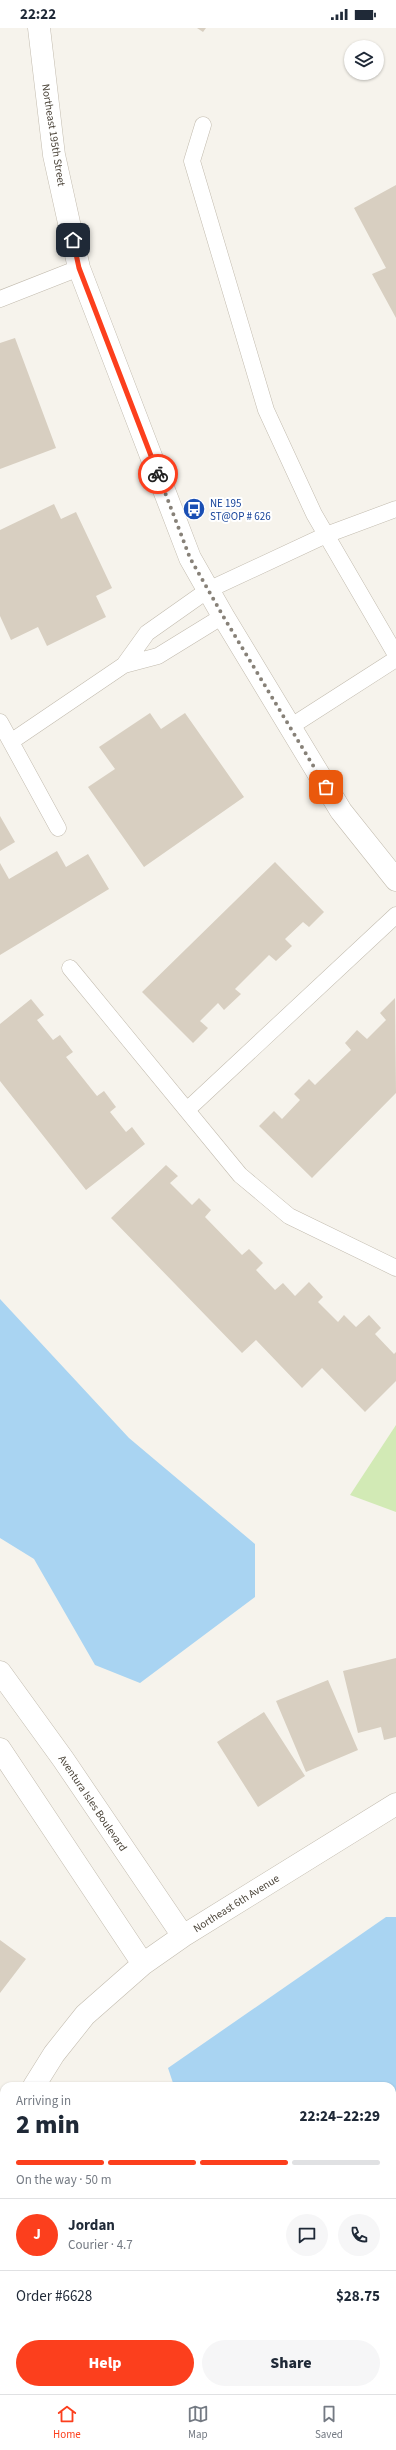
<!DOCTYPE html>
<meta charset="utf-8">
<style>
:root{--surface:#fff;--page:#f6f6f7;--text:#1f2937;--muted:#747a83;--line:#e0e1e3;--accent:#fc3f1d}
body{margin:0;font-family:"Source Sans 3",sans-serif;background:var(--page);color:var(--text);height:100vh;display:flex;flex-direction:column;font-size:15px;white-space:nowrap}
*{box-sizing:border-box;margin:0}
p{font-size:13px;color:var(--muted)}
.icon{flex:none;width:22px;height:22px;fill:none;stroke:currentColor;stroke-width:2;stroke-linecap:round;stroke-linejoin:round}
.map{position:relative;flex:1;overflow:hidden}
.drawer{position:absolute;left:0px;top:2054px;width:396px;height:312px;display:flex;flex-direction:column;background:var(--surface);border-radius:12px 12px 0 0;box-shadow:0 1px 3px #0004}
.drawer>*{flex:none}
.buttons{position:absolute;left:344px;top:12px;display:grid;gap:8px}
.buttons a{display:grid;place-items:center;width:40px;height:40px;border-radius:50%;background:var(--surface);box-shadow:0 1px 3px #0004;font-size:20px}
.pin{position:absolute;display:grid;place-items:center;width:34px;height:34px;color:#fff;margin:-17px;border-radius:8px;box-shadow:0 2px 6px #0006}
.courier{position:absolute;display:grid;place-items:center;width:40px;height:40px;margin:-20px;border:3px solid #fc3f1d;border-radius:50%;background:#fff;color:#222;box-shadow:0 1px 5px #0007}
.overview em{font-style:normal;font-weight:800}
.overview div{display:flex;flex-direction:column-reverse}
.overview{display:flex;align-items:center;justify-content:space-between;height:68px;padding:0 16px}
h1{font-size:26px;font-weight:800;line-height:30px}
.bar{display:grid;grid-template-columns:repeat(4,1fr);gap:6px 4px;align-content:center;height:48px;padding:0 16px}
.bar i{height:5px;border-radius:3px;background:var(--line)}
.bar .current{background:var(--accent)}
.bar p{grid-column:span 4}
.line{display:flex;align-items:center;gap:10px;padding:0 16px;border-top:1px solid var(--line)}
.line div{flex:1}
.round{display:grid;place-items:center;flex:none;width:42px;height:42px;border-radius:21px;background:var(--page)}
.cta{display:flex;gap:8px;margin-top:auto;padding:8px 16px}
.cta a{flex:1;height:46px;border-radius:24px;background:var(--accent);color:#fff;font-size:16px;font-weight:800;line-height:46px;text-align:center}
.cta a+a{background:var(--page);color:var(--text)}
.status{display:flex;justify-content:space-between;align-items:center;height:28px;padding:0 20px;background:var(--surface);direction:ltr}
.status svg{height:11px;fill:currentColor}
.menu{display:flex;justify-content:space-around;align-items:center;height:56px;border-top:1px solid var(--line);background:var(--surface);font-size:11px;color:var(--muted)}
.menu a{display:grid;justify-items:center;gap:2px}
.menu .current{color:var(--accent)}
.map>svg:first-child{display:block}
.green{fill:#d2eab5}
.water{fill:#a9d4f2}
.building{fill:#d8cfc1}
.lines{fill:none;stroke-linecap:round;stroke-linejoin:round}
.service-casing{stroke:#c2bbae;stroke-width:17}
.minor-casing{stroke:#c2bbae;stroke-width:23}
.tertiary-casing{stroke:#c2bbae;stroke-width:23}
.service{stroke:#fff;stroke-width:16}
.minor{stroke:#fff;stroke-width:22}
.tertiary{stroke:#fff;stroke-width:22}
.done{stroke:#878178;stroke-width:4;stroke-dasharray:0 7.2}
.route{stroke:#fc3f1d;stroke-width:5}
.labels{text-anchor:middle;stroke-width:4;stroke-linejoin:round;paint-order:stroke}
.street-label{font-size:11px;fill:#4b4439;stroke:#fff}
.transit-label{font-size:11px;fill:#164399;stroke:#fff;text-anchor:start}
</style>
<div class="status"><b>22:22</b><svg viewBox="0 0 49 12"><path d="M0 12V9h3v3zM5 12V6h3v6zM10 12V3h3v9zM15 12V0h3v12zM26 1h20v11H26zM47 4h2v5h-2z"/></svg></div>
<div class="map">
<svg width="396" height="2366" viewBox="0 0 396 2366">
<rect width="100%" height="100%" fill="#f6f3ec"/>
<path class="green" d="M396 1397V1484L350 1467Z"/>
<path class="water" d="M0 1271 129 1410 255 1516V1569L140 1655 95 1637 34 1531 0 1510Z
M386 1889H396V2366H278L277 2362H392V2058H174L168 2040Z"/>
<path class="building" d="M197 0H206L203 4Z
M396 157V290L372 246 386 240 354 180Z
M15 310 56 420 0 441V315Z
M54 476 61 491 76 484 112 560 96 568 106 589 47 618 38 599 11 612 0 588V502Z
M150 685 161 701 185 685 244 769 144 839 88 759 115 741 99 719Z
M0 788 15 814 0 823Z
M57 823 66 839 88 826 109 861 0 927V835L9 851Z
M275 834 324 884 309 899 303 894 285 911 292 918 276 933 269 927 235 961 241 966 224 982 218 975 200 993 208 1000 193 1015 142 964Z
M395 970 396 1065 312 1150 259 1098 274 1083 282 1091 300 1072 294 1066 309 1051 315 1057 351 1022 345 1015 357 1002 367 1011 386 992 380 985Z
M31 971 44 987 37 992 53 1012 60 1007 73 1024 66 1029 97 1068 104 1063 116 1079 110 1084 126 1104 132 1099 145 1116 86 1162 0 1053V996Z
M166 1137 178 1148 170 1155 192 1177 199 1170 211 1182 205 1189 242 1227 249 1221 263 1235 256 1242 275 1262 283 1255 295 1268 309 1254 323 1269 318 1274 338 1294 344 1287 356 1299 369 1287 381 1300 375 1306 394 1326 396 1324V1353L365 1384 322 1340 302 1360 256 1312 242 1325 111 1190Z
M396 1630V1709L384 1712 381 1699 358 1705 343 1643Z
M328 1652 358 1722 306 1744 276 1673Z
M264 1684 305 1748 258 1779 217 1714Z
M0 1912 26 1931 0 1965Z
M113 2362H163L152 2366H114Z
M175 2362H200L202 2366H163Z"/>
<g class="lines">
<g class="service-casing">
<path id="service" d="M203 97 192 133 266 382 314 486 396 627
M0 271 79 240
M124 637 158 628 223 588
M0 694 58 800
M290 699 396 631
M12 713 124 637 147 605 208 562 326 507 396 481
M70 940 240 1147 289 1188 396 1240
M187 1082 396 887"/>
</g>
<g class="minor-casing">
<path id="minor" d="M0 1644 63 1731 183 1908
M0 1721 143 1936
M34 2058 54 2026 85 1987 143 1936 183 1908 396 1776
M44 2362 45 2366"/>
</g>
<g class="tertiary-casing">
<path id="tertiary" d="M39 0 54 127 79 240 190 530 223 588 341 783 396 852"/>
</g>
<use href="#service" class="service"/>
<use href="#minor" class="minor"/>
<use href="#tertiary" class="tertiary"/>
</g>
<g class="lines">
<path class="done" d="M158 446 190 530 223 588 326 759"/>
<path class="route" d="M73 212 79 240 158 446"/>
</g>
<defs>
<g id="bus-disc" transform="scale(1.15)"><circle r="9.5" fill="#1a4fb4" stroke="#fff"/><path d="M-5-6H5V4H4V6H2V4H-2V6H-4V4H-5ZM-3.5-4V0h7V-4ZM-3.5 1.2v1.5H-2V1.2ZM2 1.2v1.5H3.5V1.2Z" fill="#fff"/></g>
</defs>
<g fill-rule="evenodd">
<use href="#bus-disc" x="194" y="481"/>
</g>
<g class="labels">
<g class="street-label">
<text transform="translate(54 107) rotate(81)" y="4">Northeast 195th Street</text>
<text transform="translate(93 1775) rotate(56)" y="4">Aventura Isles Boulevard</text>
<text transform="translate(236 1875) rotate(-32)" y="4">Northeast 6th Avenue</text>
</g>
<g class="transit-label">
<text x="210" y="479">NE 195<tspan x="210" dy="13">ST@OP # 626</tspan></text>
</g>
</g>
</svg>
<div class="buttons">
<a><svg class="icon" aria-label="layers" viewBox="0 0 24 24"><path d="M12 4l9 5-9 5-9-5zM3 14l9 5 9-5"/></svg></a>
</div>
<div class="pin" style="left:326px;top:759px;background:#ea580c"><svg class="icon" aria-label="bag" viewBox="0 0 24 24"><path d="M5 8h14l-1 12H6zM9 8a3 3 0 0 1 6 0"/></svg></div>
<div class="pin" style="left:73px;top:212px;background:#1f2937"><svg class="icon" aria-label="home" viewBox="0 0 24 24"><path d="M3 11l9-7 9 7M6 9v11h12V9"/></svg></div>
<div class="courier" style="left:158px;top:446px"><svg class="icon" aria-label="bike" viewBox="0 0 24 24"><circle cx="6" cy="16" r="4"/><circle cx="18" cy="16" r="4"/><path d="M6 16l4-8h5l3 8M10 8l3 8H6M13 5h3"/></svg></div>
<section class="drawer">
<div class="overview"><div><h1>2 min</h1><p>Arriving in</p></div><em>22:24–22:29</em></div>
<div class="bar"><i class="current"></i><i class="current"></i><i class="current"></i><i></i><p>On the way · 50 m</p></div>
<div class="line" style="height:72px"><b class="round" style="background:var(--accent);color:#fff">J</b><div><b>Jordan</b><p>Courier · 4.7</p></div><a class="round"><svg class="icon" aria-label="chat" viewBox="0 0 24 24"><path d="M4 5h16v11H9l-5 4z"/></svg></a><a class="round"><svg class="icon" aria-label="phone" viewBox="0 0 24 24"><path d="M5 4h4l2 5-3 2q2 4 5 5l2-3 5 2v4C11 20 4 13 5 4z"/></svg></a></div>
<div class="line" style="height:52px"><div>Order #6628</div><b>$28.75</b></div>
<div class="cta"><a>Help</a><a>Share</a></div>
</section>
</div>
<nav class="menu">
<a class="current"><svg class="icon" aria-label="home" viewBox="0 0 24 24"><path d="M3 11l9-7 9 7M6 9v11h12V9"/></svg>Home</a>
<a><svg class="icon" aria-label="map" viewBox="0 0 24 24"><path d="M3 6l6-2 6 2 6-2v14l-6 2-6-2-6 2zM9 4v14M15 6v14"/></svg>Map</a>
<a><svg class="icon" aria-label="saved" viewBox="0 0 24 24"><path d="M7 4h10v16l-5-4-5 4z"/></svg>Saved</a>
</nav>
